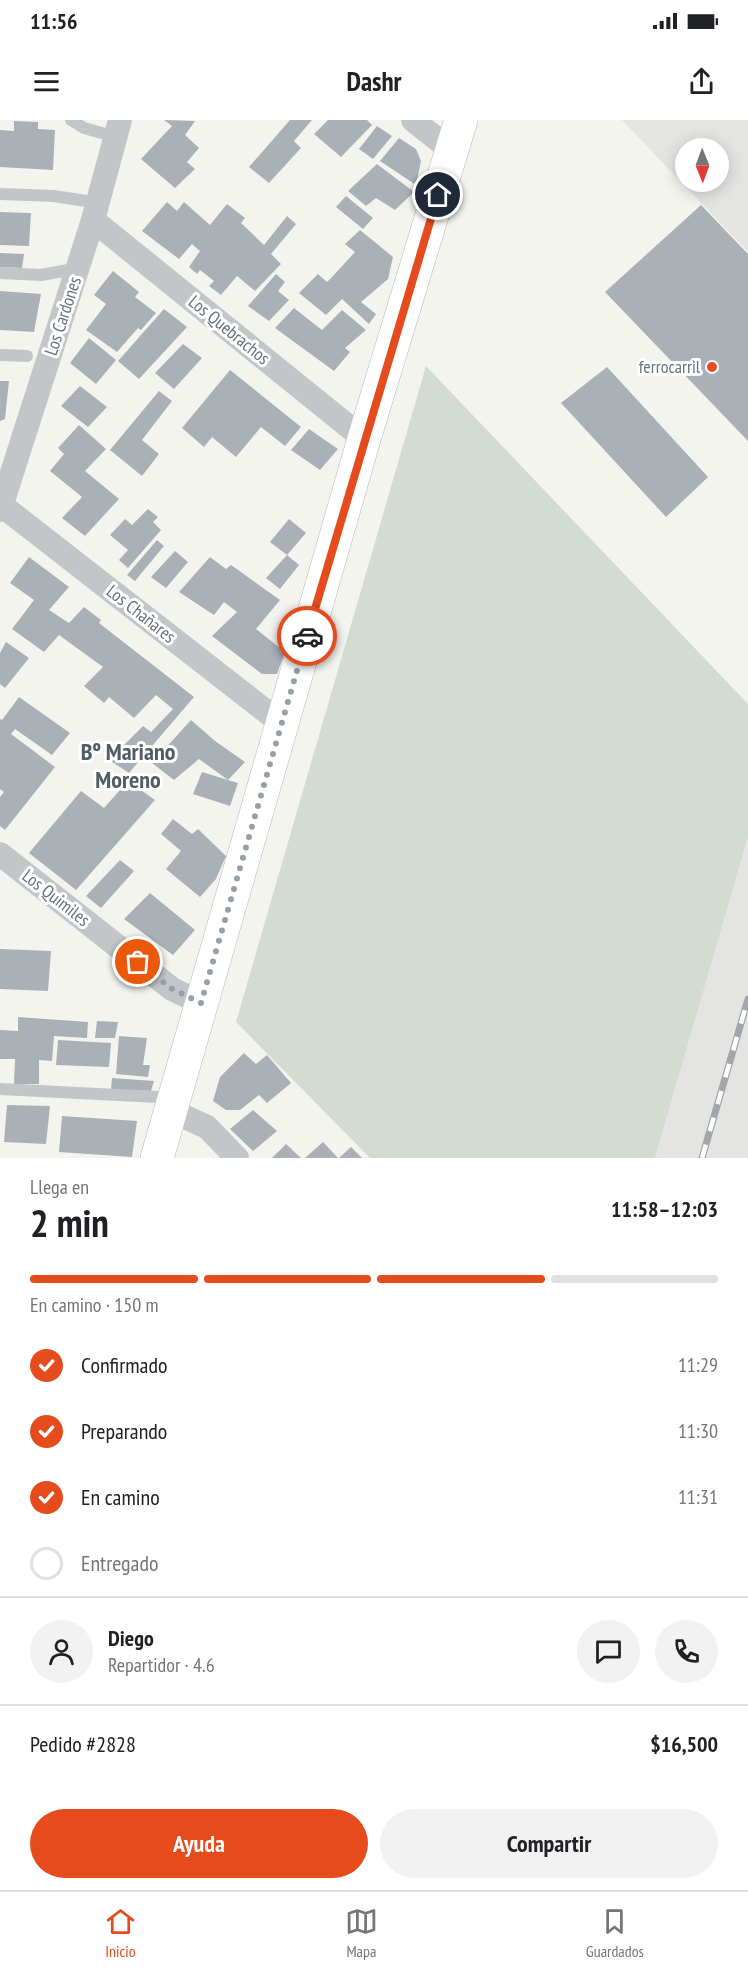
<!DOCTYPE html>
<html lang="es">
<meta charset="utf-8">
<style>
:root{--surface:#fff;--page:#f2f2f2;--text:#202124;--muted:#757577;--line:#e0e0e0;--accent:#e64b1d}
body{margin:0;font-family:"PT Sans Narrow",sans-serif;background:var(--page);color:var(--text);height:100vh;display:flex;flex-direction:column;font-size:22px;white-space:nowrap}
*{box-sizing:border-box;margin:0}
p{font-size:20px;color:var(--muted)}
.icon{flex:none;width:33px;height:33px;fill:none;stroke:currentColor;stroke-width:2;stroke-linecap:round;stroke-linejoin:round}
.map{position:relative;height:1038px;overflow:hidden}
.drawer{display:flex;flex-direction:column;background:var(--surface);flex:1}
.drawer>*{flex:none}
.needle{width:39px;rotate:179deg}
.tools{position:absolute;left:675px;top:18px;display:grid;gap:12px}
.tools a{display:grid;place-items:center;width:54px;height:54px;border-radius:50%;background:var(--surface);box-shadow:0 3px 15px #0003;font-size:30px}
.pin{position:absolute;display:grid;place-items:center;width:51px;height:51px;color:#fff;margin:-26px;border:3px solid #fff;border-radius:50%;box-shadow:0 2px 6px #0007}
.courier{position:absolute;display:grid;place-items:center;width:60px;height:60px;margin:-30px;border:4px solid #e64b1d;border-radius:50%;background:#fff;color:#222;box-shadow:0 2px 8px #0007}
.summary em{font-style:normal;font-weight:700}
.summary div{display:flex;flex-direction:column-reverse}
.summary{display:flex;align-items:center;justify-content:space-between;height:102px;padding:0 30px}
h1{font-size:39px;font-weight:700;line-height:45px}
.bar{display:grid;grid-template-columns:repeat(4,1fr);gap:9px 6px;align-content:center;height:72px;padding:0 30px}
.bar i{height:8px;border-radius:4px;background:var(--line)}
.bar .selected{background:var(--accent)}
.bar p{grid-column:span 4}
.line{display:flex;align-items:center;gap:15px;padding:0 30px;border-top:2px solid var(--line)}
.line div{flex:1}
.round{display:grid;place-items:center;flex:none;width:63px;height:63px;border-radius:32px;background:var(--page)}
ol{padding:0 30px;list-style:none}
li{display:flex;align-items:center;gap:18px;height:66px}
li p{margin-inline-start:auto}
li .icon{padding:6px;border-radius:50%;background:var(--accent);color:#fff;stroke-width:4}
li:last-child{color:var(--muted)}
li i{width:33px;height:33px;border:3px solid var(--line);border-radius:50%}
.cta{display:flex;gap:12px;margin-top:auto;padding:12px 30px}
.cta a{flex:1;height:69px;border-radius:36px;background:var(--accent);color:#fff;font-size:24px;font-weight:700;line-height:69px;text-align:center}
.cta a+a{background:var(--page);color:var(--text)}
.status{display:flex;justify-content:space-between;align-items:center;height:42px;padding:0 30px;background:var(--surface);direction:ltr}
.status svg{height:16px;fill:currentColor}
header{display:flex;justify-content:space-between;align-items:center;height:78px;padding:0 30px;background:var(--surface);font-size:27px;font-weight:700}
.tab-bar{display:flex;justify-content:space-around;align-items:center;height:84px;border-top:2px solid var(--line);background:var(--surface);font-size:16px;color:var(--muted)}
.tab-bar a{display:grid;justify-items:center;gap:3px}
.tab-bar .selected{color:var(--accent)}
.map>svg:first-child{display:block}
.built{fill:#e4e5e3;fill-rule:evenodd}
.green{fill:#d4dbd0}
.building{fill:#a9b1b6}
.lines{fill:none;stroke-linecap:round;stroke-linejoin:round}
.secondary-casing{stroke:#b2b8bc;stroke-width:34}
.lane{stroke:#c3c6c9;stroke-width:12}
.street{stroke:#c3c6c9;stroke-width:24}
.secondary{stroke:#fff;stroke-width:33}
.rail-casing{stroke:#a1a7ac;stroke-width:7}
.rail{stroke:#fff;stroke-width:4.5;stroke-dasharray:14;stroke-linecap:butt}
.done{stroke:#95a0a8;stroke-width:6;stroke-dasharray:0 10.8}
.route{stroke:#e64b1d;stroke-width:8}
.poi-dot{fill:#e64b1d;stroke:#fff;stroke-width:2}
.labels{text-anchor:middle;stroke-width:6;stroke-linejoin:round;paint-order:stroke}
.street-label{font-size:18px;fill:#627381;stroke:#fff}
.poi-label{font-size:18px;fill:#627381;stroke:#fff;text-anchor:end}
.district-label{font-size:24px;font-weight:bold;fill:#505c66;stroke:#fff}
</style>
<div class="status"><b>11:56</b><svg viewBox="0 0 49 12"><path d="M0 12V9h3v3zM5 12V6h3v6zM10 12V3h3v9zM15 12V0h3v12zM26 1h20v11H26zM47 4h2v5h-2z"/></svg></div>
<header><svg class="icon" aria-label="menu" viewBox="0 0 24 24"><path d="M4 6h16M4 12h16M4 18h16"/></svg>Dashr<svg class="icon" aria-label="share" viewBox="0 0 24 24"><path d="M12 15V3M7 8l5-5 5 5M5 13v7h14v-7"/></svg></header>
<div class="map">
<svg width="748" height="1038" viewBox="0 0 748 1038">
<rect width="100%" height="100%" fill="#f4f4ef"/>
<path class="built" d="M622 0H748V132ZM718 28V62H686V28Z
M748 717V1038H655Z"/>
<path class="green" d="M426 246 748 584V717L655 1038H370L236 902Z"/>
<path class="building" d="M164 0 195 1 185 15 199 28 187 42 195 49 175 68 141 39 172 6Z
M290 0H312L294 21 301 28 269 63 249 47Z
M328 0H367L372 5 341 37 314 14Z
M14 1 38 2V9L55 10 53 50 0 47V10L14 11Z
M377 6 392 16 373 39 359 29Z
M399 18 416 29 421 41 416 65 380 41Z
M377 44 414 72 395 90 376 78 366 86 348 71Z
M346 76 373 98 363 109 336 87Z
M167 82 177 91 184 82 210 105 227 84 245 98 241 103 264 125 287 96 296 104 271 134 281 144 255 171 237 156 221 175 209 166 214 161 200 150 197 154 189 147 200 131 192 124 179 139 142 111Z
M701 85 748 134V321L605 172Z
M0 92 31 93 29 126 0 125Z
M360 110 393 137 388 159 361 182 376 194 369 204 342 179 326 195 299 173 318 154 327 162 332 157 355 132 345 124Z
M0 133 24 134 22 148 0 147Z
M113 151 139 172 135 177 156 193 141 210 138 208 117 232 86 210 106 184 94 175Z
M276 154 285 162 278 171 289 180 269 201 248 186Z
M0 171 41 174 34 212 0 210Z
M294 188 322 210 342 190 366 210 345 228 350 232 334 251 275 208Z
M164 189 187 207 139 259 118 241Z
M89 218 116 240 96 264 70 243Z
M183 224 202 238 174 269 155 253Z
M607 247 708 357 666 397 561 283Z
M230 250 301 307 285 326 261 307 236 337 212 317 204 327 182 308Z
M0 261H9L5 299 0 301Z
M80 266 107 287 88 307 61 286Z
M159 271 172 281 142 320 159 334 142 356 110 330Z
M79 305 106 329 85 351 119 379 85 416 62 398 82 377 50 351 64 334 58 328Z
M309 309 338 329 320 350 291 330Z
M148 389 158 397 153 402 161 410 128 448 119 440 128 430 110 415 125 399 132 405Z
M289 399 306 413 287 435 299 445 280 469 266 458 287 435 270 422Z
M157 420 164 426 135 461 127 455Z
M175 431 188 442 166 468 151 457Z
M29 437 69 467 49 490 69 503 84 487 101 500 99 503 194 577 129 653 109 640 143 606 151 612 173 589 156 575 134 598 109 577 104 583 84 566 103 547 59 515 44 532 12 509 34 480 10 463Z
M210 437 226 449 231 445 280 480 256 509 285 532 277 554H262L212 516 237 492 224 482 214 495 179 472Z
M6 522 29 538 5 568 0 564V533Z
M19 577 70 613 52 635 15 609 11 614 55 647 5 710 0 706V677L4 672 0 669V599L2 600Z
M191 600 215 621 245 642 228 660 238 663 230 686 193 674 202 652 228 660 199 639 174 660 152 643Z
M128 661 155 680 76 770 29 733 81 671 104 688Z
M173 699 192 714 198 709 226 736 216 759 200 777 166 749 181 731 161 714Z
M120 740 134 751 101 788 86 776Z
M150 773 195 810 173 835 124 799Z
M0 829 51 831 48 871 0 869Z
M18 897 88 902 87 918 54 916 52 941 39 940V964H14L15 939H0V910L18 911Z
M97 901 118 902 115 918H95Z
M119 916 147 918 143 945H150L148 957 116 954Z
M58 920 111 923 109 947 56 945Z
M244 933 256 944 267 935 291 963 267 983 259 975 240 990H226L213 981 220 957Z
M112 958 154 961 151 971 111 970Z
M7 985 50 986 46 1024 4 1022Z
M253 990 277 1011 253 1031 230 1009Z
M62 996 137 1001 132 1037 59 1032Z
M323 1022 338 1038H305Z
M286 1024 301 1038H272Z
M351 1027 362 1038H339Z"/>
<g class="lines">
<g class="secondary-casing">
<path id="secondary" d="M157 1038 364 319 461 0"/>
</g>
<path class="lane" d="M71 0 84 8 116 17
M0 74 54 76 99 83
M0 153 41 155 79 148
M0 235 27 236
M0 969 157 977 172 979"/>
<path class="street" d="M413 0 452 31
M93 100 364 319
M0 384 281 603
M0 390 93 100 120 0
M0 734 172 869 201 883
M170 990 207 1007 237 1038"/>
<use href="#secondary" class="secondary"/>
<g class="rail-casing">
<path id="rail" d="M702 1038 748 879"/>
</g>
<use href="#rail" class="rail"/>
</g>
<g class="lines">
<path class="done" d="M138 842 172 869 201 883 307 516"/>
<path class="route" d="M307 516 438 75"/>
</g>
<circle class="poi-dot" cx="712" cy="247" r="6"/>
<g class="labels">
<g class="street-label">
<text transform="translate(63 196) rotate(-72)" y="6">Los Cardones</text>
<text transform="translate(229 210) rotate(39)" y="6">Los Quebrachos</text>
<text transform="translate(141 494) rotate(38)" y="6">Los Chañares</text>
<text transform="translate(56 778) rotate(38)" y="6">Los Quimiles</text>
</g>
<g class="poi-label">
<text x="700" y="253">ferrocarril</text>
</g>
<g class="district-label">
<text x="128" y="640">Bº Mariano<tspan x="128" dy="28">Moreno</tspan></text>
</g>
</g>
</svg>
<div class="tools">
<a><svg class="needle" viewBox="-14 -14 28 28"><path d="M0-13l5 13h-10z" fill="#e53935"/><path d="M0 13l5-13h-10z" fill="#757577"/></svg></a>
</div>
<div class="pin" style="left:138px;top:842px;background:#ea580c"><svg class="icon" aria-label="bag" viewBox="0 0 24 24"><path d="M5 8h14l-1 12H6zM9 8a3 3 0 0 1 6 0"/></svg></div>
<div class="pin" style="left:438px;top:75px;background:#1f2937"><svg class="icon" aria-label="home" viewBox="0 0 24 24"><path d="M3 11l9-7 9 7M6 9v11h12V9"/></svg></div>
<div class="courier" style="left:307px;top:516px"><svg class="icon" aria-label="car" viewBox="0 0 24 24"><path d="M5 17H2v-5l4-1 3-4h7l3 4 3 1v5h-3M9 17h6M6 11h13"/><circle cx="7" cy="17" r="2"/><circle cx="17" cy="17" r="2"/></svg></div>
</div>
<section class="drawer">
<div class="summary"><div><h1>2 min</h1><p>Llega en</p></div><em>11:58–12:03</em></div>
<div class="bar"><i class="selected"></i><i class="selected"></i><i class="selected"></i><i></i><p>En camino · 150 m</p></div>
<ol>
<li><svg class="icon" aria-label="check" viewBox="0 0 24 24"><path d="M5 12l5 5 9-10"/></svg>Confirmado<p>11:29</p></li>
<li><svg class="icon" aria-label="check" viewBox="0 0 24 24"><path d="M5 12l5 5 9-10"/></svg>Preparando<p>11:30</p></li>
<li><svg class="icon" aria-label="check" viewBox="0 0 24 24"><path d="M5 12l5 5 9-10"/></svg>En camino<p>11:31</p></li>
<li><i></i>Entregado</li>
</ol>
<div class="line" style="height:108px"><a class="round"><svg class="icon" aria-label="person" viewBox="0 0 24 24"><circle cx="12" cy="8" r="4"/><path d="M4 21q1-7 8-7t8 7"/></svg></a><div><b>Diego</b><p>Repartidor · 4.6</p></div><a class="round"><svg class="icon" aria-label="chat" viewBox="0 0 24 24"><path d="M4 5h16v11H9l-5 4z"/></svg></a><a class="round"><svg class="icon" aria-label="phone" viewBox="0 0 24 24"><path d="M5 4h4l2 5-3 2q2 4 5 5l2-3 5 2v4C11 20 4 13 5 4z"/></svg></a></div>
<div class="line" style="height:78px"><div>Pedido #2828</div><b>$16,500</b></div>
<div class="cta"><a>Ayuda</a><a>Compartir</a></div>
</section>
<nav class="tab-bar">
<a class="selected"><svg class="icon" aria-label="home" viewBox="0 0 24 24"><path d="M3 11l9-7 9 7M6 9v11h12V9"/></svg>Inicio</a>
<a><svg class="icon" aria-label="map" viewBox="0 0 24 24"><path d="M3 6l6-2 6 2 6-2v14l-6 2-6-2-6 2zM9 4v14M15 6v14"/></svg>Mapa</a>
<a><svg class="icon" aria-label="saved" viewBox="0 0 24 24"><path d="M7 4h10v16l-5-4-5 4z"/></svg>Guardados</a>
</nav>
